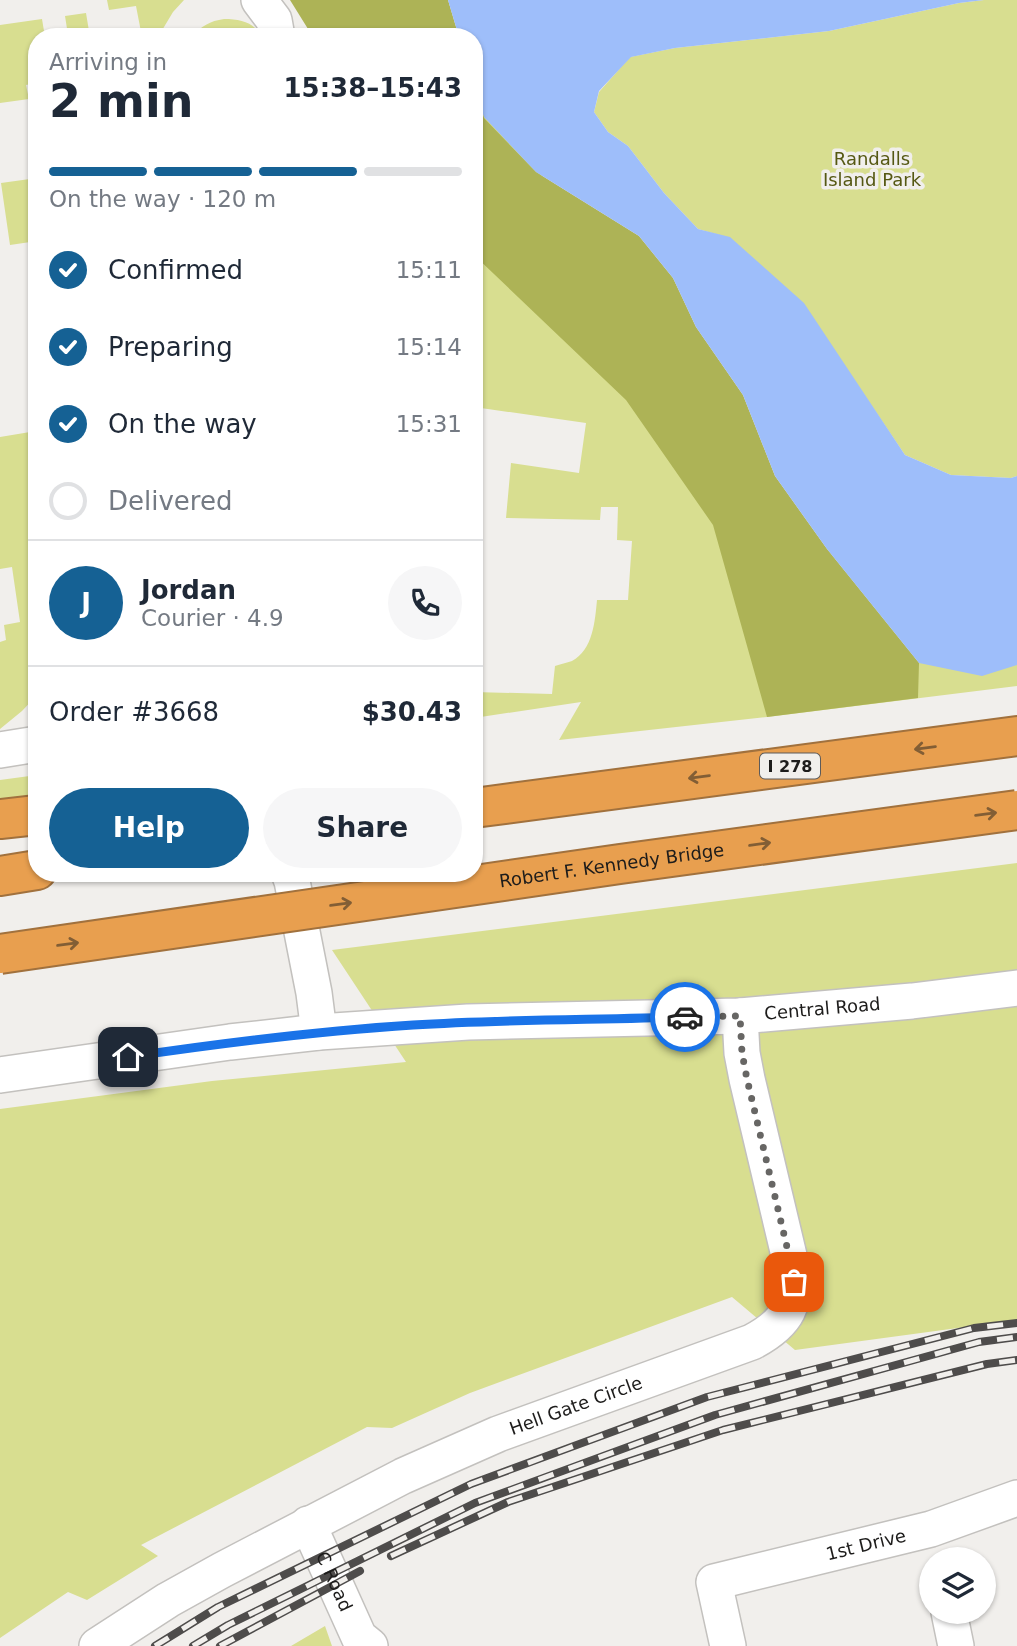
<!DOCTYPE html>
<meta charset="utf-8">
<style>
:root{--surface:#fff;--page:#f6f6f7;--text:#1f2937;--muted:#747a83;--line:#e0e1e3;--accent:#156194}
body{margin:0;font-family:"DejaVu Sans",sans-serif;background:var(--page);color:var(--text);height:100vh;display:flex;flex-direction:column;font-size:26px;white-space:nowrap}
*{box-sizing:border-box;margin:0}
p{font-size:23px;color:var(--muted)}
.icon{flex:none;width:38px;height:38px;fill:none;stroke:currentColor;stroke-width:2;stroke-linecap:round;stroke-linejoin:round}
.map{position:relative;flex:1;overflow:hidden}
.side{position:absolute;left:28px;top:28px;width:455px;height:854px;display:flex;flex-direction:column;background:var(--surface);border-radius:28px;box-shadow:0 2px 5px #0004}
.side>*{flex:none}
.fabs{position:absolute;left:919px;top:1547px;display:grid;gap:14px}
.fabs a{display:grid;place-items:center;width:77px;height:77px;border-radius:50%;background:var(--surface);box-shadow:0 2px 5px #0004;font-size:35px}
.pin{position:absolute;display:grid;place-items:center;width:60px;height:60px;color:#fff;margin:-30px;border-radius:14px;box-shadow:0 4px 10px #0006}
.courier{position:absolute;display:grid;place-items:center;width:70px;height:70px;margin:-35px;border:5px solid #1a73e8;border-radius:50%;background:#fff;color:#222;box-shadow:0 2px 9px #0007}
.overview em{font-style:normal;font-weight:700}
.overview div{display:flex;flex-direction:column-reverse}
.overview{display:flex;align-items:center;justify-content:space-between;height:119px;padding:0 21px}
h1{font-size:46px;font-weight:700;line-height:52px}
.bar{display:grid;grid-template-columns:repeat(4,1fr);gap:10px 7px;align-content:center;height:84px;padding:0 21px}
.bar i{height:9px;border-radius:5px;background:var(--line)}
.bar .selected{background:var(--accent)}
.bar p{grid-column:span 4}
.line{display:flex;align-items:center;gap:18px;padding:0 21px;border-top:2px solid var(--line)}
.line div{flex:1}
.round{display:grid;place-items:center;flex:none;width:74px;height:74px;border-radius:37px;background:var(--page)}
ol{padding:0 21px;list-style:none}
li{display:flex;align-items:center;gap:21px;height:77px}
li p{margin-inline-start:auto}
li .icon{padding:7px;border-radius:50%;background:var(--accent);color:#fff;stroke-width:4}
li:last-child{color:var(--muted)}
li i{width:38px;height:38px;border:4px solid var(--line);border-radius:50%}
.cta{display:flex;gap:14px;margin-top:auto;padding:14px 21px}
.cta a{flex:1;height:80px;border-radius:42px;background:var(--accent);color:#fff;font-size:28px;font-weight:700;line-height:80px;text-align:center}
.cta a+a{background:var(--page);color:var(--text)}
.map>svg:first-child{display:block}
.green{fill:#d8de90}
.forest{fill:#adb356}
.water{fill:#9ebefa}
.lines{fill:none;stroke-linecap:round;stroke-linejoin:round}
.minor-casing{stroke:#c3c1be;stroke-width:38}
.highway-casing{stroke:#a1713d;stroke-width:42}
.minor{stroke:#fff;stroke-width:35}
.highway{stroke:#e89f4f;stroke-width:38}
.rail-casing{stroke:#4e4c4b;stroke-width:8}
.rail{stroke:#f1efec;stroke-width:5;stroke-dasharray:16;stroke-linecap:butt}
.highway-bridge-casing{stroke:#a1713d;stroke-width:42;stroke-linecap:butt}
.highway-bridge{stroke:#e89f4f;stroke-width:38}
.oneway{stroke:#825e35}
.done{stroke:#676664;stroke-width:7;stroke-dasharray:0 12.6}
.route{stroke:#1a73e8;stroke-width:9}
.labels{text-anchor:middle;stroke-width:7;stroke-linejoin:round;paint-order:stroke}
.shield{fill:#f1efec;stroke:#5d5b5a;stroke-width:2}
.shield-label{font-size:16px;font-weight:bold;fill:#1d1c1b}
.park-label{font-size:18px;fill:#555813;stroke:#f1efec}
.street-label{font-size:18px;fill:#1d1c1b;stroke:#f1efec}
</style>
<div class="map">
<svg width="1017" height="1646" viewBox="0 0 1017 1646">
<rect width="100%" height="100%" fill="#f1efec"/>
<path class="green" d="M107 0H184L173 12 158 37H142L136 6 109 10Z
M984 0H1017V476L1011 478 951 475 905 455 857 384 730 238 698 229 664 193 628 146 608 132 594 112 599 92 630 57 675 48 829 31 959 3Z
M86 13 90 37H61L68 35 65 16Z
M42 19 45 37H37V83L26 85 29 99 0 103V25Z
M224 19C241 19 253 22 263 37H192C201 26 210 21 224 19Z
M474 87 827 549 919 663 1017 664V686L767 717 559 740 581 702 474 718V692L552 694 555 666C560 664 567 663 572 661 593 650 595 621 597 600H628L632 541 617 540 618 507H601L600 520 506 518 511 463 579 473 586 423 474 407Z
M37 178V241L10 245 1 183Z
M37 415V695L22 711 0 729V642L6 640 4 625 20 622 12 567 0 569V437L36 431 34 416Z
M37 775V795L0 800V780Z
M1017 863V1320L795 1350 732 1297 470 1393 392 1428 367 1427 141 1545 158 1556 87 1600 68 1592 0 1638V1109L212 1081 406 1062 332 950Z
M325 1626 332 1646H291Z"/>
<path class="forest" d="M290 0H448L459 37H313Z
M474 87 484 118 536 172 639 236 673 278 696 327 743 395 775 476 827 549 919 663 918 698 767 717 713 525 626 400 474 255Z"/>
<path class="water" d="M448 0H984L959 3 829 31 675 48 631 57 599 91 594 112 608 132 628 146 664 193 698 229 730 237 804 303 905 455 951 475 1011 478 1017 476V665L982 676 919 663 827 549 775 476 743 395 696 327 673 278 639 236 536 172 484 117 474 87V37H459Z"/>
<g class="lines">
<g class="minor-casing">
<g id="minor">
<path d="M259 0 274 20 277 37"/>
<path d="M0 750 37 744"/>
<path d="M289 873 292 881 314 993 319 1032"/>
<path id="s1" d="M0 1075 230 1042 319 1032 468 1022 740 1016 912 1001 1017 988"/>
<path id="s2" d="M308 1524 359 1637 370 1646"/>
<path d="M949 1612 956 1646"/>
<path id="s3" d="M97 1646 168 1600 222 1570 403 1476 498 1434 752 1342C788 1323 798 1304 791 1264L747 1079 742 1053 740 1016"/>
<path id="s4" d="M728 1646 714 1582 931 1529 1017 1498"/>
</g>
</g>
<g class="highway-casing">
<path id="highway" d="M474 808 1017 736
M0 819 37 815
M0 876 37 870"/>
</g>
<use href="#minor" class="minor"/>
<use href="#highway" class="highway"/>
<g class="rail-casing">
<path id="rail" d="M391 1556 508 1502 723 1430 987 1364 1017 1360
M155 1646 218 1607 471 1484 707 1397 974 1328 1017 1323
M193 1646 228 1625 475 1503 715 1415 979 1342 1017 1337
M220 1646 360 1571"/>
</g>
<use href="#rail" class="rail"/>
<g class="highway-bridge-casing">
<g id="highway-bridge">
<path id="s5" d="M0 954 620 864 1017 810"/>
</g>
</g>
<use href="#highway-bridge" class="highway-bridge"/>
</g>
<defs><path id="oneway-shaft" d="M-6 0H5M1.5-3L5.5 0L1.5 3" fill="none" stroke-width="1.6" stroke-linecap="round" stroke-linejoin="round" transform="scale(1.75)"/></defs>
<g class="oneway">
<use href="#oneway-shaft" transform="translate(925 748) rotate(173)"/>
<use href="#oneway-shaft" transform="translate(699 777) rotate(173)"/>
<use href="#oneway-shaft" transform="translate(986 814) rotate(-7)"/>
<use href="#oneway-shaft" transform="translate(760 844) rotate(-8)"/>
<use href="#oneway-shaft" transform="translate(341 904) rotate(-8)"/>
<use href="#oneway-shaft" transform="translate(68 944) rotate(-8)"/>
</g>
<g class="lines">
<path class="done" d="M685 1017 740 1016 742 1053 747 1079 791 1264 794 1282"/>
<path class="route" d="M128 1057C223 1043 318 1031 413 1025 504 1019 594 1020 685 1017"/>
</g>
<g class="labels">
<rect class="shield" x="760" y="753.5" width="60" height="25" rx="5"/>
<g class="shield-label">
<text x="790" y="772">I 278</text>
</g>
<g class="park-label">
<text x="872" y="165">Randalls<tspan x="872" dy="21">Island Park</tspan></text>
</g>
<g class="street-label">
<text dy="6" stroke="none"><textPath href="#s5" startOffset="618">Robert F. Kennedy Bridge</textPath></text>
<text dy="6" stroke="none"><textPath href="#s1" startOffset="826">Central Road</textPath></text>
<text dy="6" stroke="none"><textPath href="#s3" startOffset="537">Hell Gate Circle</textPath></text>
<text dy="6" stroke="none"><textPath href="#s4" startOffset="222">1st Drive</textPath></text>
<text dy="6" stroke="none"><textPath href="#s2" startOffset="63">C Road</textPath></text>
</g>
</g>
</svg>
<div class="fabs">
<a><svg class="icon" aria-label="layers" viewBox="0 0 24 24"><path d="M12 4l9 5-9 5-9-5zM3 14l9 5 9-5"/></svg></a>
</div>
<div class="pin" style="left:794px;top:1282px;background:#ea580c"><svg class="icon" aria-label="bag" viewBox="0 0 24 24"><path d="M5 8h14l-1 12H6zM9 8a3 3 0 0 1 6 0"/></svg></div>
<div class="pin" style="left:128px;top:1057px;background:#1f2937"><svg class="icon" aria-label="home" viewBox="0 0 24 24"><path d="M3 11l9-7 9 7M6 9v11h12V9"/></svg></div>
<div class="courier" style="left:685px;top:1017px"><svg class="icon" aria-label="car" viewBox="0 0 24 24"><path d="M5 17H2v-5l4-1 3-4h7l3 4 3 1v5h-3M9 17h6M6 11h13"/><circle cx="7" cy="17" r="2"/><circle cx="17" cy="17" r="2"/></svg></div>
<section class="side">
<div class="overview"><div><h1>2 min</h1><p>Arriving in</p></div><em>15:38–15:43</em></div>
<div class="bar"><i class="selected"></i><i class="selected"></i><i class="selected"></i><i></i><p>On the way · 120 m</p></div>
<ol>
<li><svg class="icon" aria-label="check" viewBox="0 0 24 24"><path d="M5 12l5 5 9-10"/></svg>Confirmed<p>15:11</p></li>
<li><svg class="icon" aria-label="check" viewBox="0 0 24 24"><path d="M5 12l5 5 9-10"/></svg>Preparing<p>15:14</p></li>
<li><svg class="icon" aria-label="check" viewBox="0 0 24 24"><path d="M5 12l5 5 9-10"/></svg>On the way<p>15:31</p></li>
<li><i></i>Delivered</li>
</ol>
<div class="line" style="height:126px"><b class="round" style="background:var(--accent);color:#fff">J</b><div><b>Jordan</b><p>Courier · 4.9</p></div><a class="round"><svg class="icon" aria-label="phone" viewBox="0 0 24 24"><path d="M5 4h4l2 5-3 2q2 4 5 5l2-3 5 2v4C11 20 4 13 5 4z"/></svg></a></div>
<div class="line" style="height:91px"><div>Order #3668</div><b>$30.43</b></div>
<div class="cta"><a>Help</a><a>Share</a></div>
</section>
</div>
